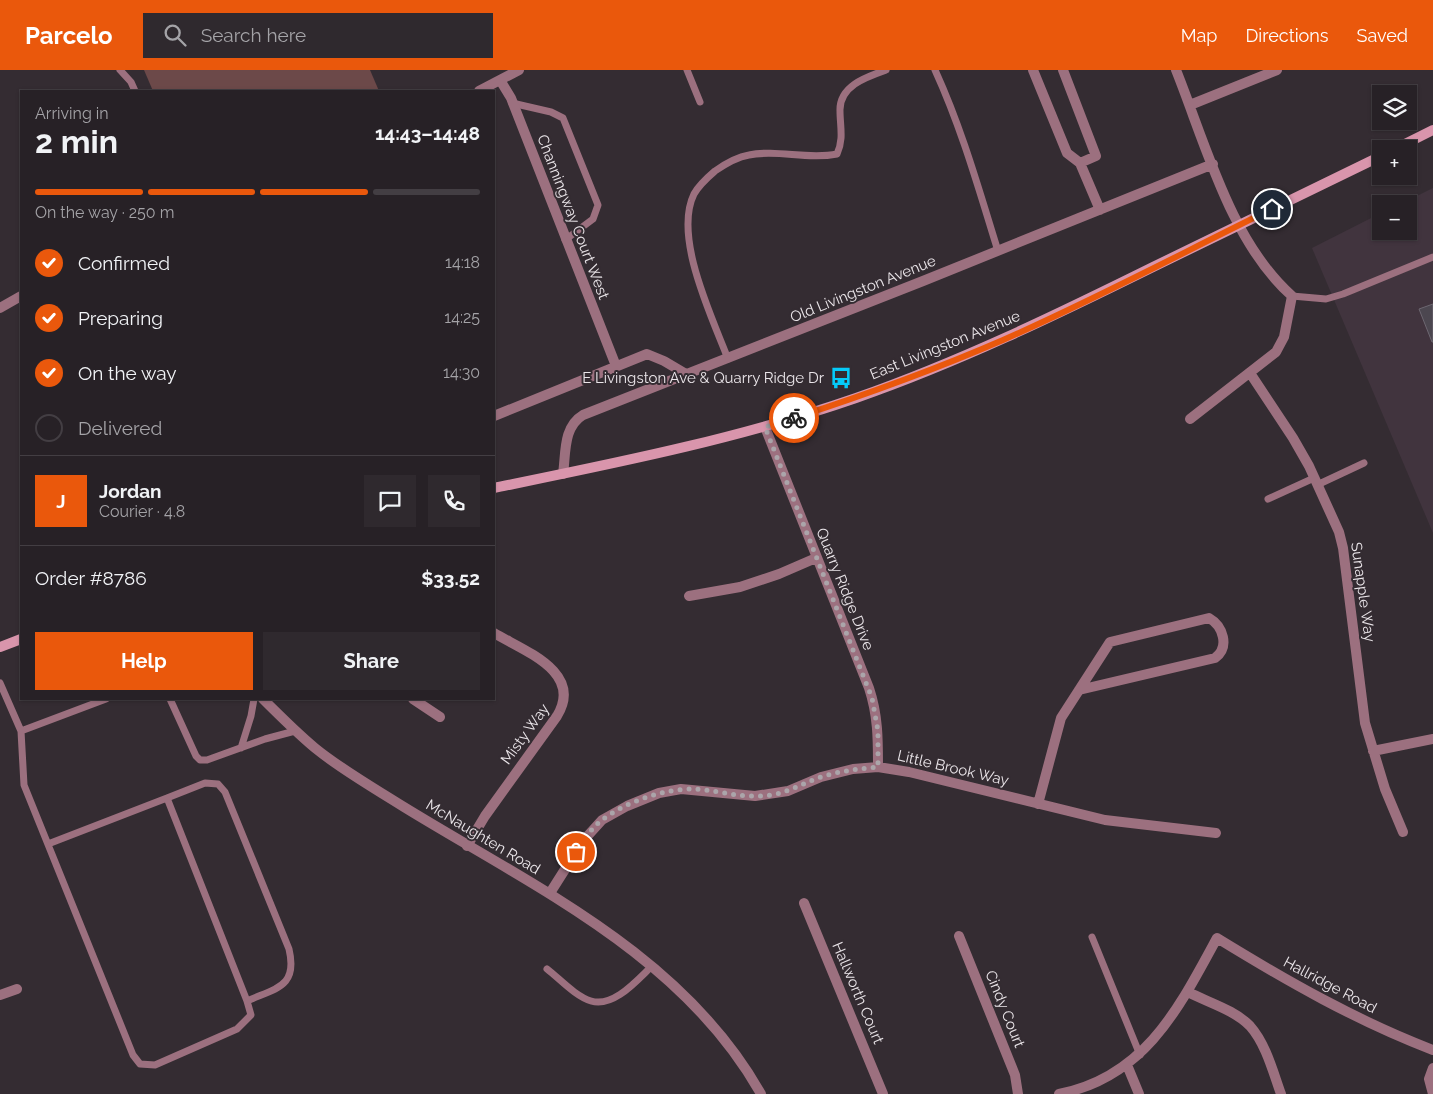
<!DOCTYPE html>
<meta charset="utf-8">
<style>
:root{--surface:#272126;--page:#2f292e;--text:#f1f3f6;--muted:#a4a3a7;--line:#433e43;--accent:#ea580c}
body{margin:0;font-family:Raleway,sans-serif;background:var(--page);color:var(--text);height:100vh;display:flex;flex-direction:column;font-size:19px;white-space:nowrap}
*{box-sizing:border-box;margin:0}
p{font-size:16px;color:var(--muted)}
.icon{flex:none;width:28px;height:28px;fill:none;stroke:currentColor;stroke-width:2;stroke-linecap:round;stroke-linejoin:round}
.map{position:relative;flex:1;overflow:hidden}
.drawer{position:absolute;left:20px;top:20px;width:475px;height:610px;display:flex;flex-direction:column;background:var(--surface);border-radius:0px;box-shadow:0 1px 4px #0004,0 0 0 1px var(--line)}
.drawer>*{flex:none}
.buttons{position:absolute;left:1372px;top:15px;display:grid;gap:10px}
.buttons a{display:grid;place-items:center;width:45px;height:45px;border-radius:0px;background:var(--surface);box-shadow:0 1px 4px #0004,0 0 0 1px var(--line);font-size:25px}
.pin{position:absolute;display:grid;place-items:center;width:42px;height:42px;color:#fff;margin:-21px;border:2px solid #fff;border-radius:50%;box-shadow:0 1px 5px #0007}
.courier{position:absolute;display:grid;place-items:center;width:50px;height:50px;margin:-25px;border:4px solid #ea580c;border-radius:50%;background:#fff;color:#222;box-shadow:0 1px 6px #0007}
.overview em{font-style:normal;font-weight:700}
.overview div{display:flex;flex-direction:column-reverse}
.overview{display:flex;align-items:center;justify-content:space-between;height:85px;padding:0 15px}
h1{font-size:32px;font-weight:700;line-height:38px}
.bar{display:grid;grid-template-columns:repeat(4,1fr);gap:8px 5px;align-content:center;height:60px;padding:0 15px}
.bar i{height:6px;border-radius:4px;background:var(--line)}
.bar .active{background:var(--accent)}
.bar p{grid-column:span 4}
.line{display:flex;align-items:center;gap:12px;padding:0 15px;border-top:1px solid var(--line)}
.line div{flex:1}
.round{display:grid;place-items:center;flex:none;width:52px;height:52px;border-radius:0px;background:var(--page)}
ol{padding:0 15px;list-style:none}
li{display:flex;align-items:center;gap:15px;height:55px}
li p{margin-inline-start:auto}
li .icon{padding:5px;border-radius:50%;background:var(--accent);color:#fff;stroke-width:4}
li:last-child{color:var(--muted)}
li i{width:28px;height:28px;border:2px solid var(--line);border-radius:50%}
.action{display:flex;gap:10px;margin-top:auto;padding:10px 15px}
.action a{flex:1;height:58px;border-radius:0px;background:var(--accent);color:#fff;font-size:20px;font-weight:700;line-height:58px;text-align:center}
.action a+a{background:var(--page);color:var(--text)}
header{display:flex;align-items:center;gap:30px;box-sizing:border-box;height:70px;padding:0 25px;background:var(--accent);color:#fff}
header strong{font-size:24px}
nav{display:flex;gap:28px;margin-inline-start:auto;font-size:18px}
.search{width:350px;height:45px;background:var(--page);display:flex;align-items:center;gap:12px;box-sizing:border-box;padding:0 18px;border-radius:0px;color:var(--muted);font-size:19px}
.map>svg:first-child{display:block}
.built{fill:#41343e}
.green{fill:#6c4949}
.building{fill:#4c4750;stroke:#6d6771}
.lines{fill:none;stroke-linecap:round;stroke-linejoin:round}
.service{stroke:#9c707f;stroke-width:7}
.minor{stroke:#9c707f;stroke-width:10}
.tertiary{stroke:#9c707f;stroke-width:10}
.secondary{stroke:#d995ac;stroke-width:10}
.done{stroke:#aba5aa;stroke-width:5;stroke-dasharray:0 9}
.route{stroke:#ea580c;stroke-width:6}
.labels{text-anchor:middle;stroke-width:4;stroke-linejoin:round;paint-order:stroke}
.street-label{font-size:15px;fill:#ebe6ea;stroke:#342c32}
.poi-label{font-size:15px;fill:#ebe6ea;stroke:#342c32;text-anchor:end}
</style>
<header>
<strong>Parcelo</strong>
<div class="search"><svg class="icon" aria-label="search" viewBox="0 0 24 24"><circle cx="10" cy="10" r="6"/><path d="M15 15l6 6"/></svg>Search here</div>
<nav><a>Map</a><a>Directions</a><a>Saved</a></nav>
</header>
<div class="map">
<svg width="1433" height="1024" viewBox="0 0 1433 1024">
<rect width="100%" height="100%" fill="#342c32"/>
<path class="built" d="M1433 118V463L1312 178 1381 143V161H1409V134H1401Z"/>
<path class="green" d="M144 0H370L379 21H153Z"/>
<path class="building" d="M1433 234V272H1432L1419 239Z"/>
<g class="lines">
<path class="service" d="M120 0 131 12 135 21
M687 0 700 32
M935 0C962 59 979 120 998 181
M512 33 551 42 563 48 598 135 593 149 565 170
M1292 226 1326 229 1343 224 1433 187
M728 289C712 247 673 167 694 124 699 115 708 107 715 101 725 94 737 87 749 85 777 79 807 90 837 84 844 69 840 56 840 41 839 16 866 7 886 0
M1317 415 1364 393
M1268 429 1314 408
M0 613 21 661 106 629
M170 629 196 686 200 690H207L265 669 295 661
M21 661 24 715 133 985 140 994 155 995 237 959 251 945 247 931 167 728 48 774
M241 678 251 646 254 629
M167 728 205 713 218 714 225 722 289 879C298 917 276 918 247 931
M1092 867 1140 985
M547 899C560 909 575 926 591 931 614 938 638 909 652 896"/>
<path class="minor" d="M1033 0 1067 83 1080 93 1100 140
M1063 0 1096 86 1080 93
M1176 0C1206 75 1231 172 1292 226L1284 267 1276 282 1190 349
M500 10 511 28 616 296
M479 21 519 0
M1190 35 1277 0
M0 238 21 226
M1250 303 1293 368 1309 396 1339 462 1343 478 1365 653 1385 719 1403 762
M494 346 647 284 664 291 686 304
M765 357 869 618C878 645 878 669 878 697
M563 404C566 383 563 357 583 345L923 211 1213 94
M689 526 740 517 779 504 816 488
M413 629 440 647
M1373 681 1433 669
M1038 734 1061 648 1110 572 1209 548C1223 556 1230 577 1215 588L1079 620
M467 776 485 746 557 646C584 602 524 581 494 563
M550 823 583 771 602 750 627 736 659 723 681 719 755 726 788 721 821 707 853 699 878 697 909 702 1105 750 1216 763
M804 833 883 1024
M959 866 1015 1005 1018 1024
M1188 922C1207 932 1235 940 1250 956 1266 974 1273 1002 1281 1024
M0 925 17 919
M1127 995 1139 1024
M1059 1024C1145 1007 1179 938 1217 868 1287 911 1357 951 1433 980
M1433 1024 1429 1009 1433 998"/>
<path class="tertiary" d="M263 629C280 646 297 663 315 678 342 700 374 718 404 737 534 817 683 885 761 1024"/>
<path class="secondary" d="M1395 79 1433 60
M494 418C616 393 738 369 856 328 959 292 1056 245 1153 197 1229 160 1305 123 1381 86
M0 577 21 569"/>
</g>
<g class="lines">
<path class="done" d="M576 782C583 771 591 758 602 750 625 732 666 718 695 719 721 721 744 729 771 725 789 722 804 713 821 707 839 701 858 699 878 697V661L872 628 765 357 794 348"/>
<path class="route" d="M794 348C865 325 934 300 1003 270 1094 230 1182 183 1272 139"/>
</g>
<defs>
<g id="bus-bare" transform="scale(1.725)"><path d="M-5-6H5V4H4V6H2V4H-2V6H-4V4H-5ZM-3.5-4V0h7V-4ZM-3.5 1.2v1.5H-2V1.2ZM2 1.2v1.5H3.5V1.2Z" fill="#05cbf9" stroke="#342c32" stroke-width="2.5" paint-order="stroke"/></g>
</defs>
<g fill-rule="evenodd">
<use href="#bus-bare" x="841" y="308"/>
</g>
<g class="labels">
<g class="street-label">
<text transform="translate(573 147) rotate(69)" y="5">Channingway Court West</text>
<text transform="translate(863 219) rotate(-22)" y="5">Old Livingston Avenue</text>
<text transform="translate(945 275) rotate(-22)" y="5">East Livingston Avenue</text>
<text transform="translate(845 519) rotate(68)" y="5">Quarry Ridge Drive</text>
<text transform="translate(1363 522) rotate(82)" y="5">Sunapple Way</text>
<text transform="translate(525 664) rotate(-54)" y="5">Misty Way</text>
<text transform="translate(953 698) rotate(13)" y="5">Little Brook Way</text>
<text transform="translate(483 767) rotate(31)" y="5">McNaughten Road</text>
<text transform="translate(1330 915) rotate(28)" y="5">Hallridge Road</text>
<text transform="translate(858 923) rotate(67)" y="5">Hallworth Court</text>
<text transform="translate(1005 939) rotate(68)" y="5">Cindy Court</text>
</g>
<g class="poi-label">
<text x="824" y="313">E Livingston Ave &amp; Quarry Ridge Dr</text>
</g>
</g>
</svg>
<div class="buttons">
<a><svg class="icon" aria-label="layers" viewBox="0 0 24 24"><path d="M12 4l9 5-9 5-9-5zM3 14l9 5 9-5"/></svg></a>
<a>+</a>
<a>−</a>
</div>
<div class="pin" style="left:576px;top:782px;background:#ea580c"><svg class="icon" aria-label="bag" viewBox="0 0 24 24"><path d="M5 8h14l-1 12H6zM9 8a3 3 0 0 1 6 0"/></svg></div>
<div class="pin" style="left:1272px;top:139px;background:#1f2937"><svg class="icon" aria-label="home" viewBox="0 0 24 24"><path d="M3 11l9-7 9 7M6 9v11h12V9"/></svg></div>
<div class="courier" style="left:794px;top:348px"><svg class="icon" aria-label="bike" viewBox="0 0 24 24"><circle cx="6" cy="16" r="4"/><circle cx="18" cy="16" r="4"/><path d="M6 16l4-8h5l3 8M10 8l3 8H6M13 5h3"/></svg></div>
<section class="drawer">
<div class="overview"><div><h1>2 min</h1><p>Arriving in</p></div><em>14:43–14:48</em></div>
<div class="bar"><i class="active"></i><i class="active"></i><i class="active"></i><i></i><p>On the way · 250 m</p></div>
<ol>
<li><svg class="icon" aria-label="check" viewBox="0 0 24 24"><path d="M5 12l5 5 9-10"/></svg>Confirmed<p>14:18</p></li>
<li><svg class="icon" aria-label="check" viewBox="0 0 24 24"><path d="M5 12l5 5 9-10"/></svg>Preparing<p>14:25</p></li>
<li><svg class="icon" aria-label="check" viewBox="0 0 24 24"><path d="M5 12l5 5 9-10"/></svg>On the way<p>14:30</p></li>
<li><i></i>Delivered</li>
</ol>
<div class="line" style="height:90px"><b class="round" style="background:var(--accent);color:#fff">J</b><div><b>Jordan</b><p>Courier · 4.8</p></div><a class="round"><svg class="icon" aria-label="chat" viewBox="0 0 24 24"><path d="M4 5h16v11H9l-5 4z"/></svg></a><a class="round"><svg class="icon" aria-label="phone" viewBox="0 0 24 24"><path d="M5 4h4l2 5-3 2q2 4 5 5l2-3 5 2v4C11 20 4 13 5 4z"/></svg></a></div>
<div class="line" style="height:65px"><div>Order #8786</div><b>$33.52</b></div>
<div class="action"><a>Help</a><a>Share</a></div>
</section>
</div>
